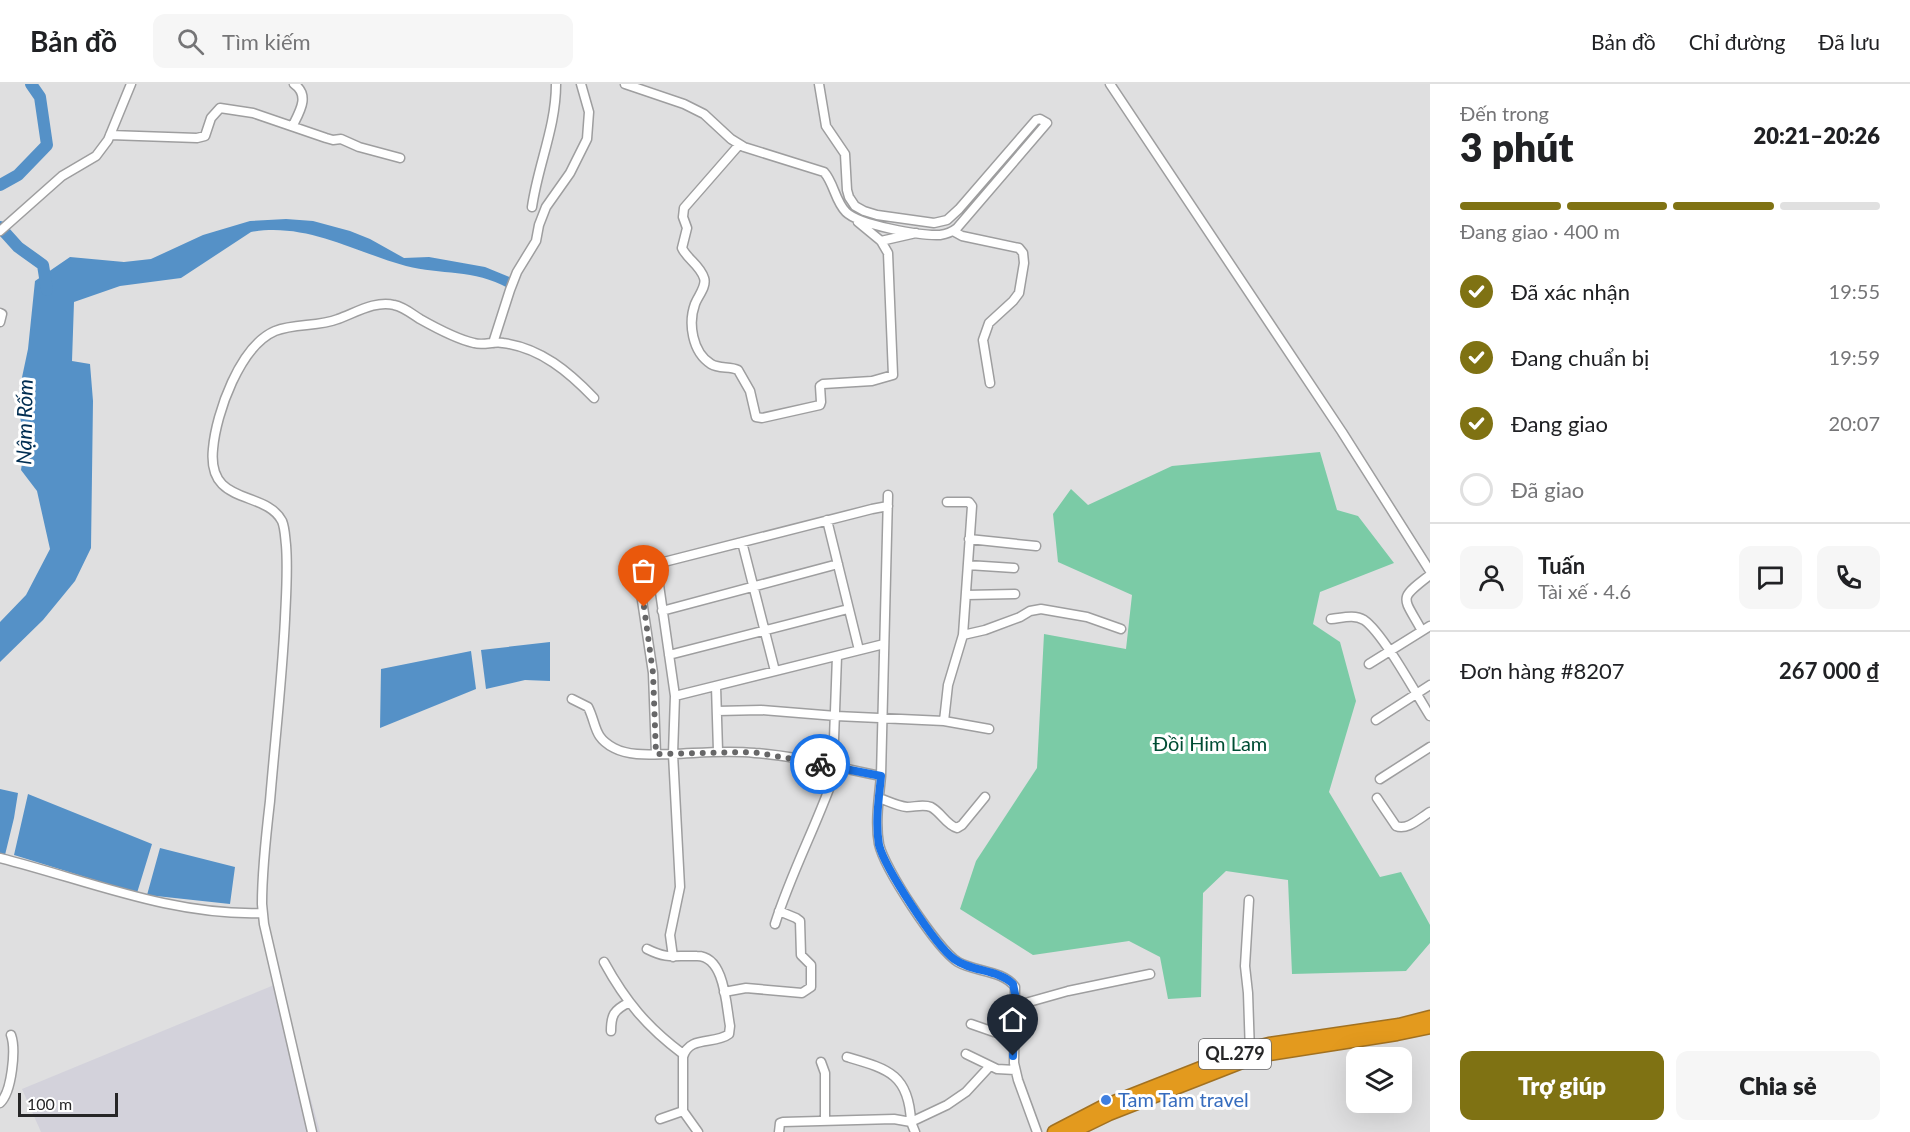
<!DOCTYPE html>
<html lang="vi">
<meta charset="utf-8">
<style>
:root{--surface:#fff;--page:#f6f6f6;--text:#202124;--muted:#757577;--line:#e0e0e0;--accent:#7f7213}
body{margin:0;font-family:Lato,sans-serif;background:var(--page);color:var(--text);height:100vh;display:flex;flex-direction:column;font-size:22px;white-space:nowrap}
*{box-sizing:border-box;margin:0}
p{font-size:20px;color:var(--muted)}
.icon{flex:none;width:33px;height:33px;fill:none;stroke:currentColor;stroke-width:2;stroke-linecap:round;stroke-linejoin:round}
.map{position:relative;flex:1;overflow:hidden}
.details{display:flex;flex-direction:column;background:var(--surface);width:480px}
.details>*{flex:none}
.fabs{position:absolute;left:1346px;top:963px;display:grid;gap:12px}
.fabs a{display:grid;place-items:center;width:66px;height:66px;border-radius:12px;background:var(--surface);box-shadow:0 6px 24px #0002;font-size:30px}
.scale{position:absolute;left:18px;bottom:15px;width:100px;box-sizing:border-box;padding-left:6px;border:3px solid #262627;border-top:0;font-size:16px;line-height:21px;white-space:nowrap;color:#262627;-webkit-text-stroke:4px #fff;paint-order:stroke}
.pin{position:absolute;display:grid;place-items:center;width:51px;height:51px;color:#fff;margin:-62px -26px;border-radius:50% 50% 50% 0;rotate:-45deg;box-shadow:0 0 6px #0007}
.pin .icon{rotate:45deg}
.courier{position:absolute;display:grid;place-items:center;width:60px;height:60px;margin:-30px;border:4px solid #1a73e8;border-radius:50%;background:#fff;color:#222;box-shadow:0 2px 8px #0007}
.head em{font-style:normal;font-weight:800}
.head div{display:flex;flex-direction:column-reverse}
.head{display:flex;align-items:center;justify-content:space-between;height:102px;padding:0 30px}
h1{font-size:39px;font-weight:800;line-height:45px}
.bar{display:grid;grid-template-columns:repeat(4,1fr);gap:9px 6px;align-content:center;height:72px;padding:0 30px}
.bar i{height:8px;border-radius:4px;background:var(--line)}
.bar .active{background:var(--accent)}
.bar p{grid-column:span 4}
.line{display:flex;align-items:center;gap:15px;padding:0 30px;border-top:2px solid var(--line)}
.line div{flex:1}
.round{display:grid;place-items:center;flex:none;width:63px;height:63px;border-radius:12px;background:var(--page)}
ol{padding:0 30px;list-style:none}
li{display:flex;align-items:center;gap:18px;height:66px}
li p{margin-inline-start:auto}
li .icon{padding:6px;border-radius:50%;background:var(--accent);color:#fff;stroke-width:4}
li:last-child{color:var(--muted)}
li i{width:33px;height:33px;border:3px solid var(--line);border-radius:50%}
.button{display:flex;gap:12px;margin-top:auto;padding:12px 30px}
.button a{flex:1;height:69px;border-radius:12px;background:var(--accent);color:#fff;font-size:24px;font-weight:800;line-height:69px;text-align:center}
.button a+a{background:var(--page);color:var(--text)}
header{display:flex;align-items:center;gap:36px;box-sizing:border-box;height:84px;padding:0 30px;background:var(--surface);border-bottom:2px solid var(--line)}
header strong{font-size:28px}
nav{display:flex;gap:33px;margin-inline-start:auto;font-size:21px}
.search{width:420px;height:54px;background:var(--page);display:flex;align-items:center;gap:15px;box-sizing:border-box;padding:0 21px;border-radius:12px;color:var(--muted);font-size:22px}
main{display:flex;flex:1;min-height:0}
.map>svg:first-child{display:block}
.built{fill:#d3d2db}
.green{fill:#7bcba6}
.water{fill:#5591c7}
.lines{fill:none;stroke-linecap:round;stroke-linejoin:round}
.river{stroke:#5591c7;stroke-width:12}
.minor-casing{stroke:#9e9e9f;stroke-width:11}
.highway-casing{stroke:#a17121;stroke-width:15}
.minor{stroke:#fff;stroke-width:8}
.highway{stroke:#e39a1e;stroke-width:12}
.done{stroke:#676768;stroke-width:6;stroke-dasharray:0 10.8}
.route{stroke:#1a73e8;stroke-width:8}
.shop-dot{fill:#3f7fe0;stroke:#fff;stroke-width:2}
.labels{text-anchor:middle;stroke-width:6;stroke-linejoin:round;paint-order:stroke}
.shield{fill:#fff;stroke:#676768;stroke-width:1.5}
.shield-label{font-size:18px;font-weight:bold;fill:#262627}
.park-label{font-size:20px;fill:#004d34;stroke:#fff}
.shop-label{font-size:20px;fill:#366cbe;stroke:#fff;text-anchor:start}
.water-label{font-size:21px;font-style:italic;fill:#002d51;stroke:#fff}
</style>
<header>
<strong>Bản đồ</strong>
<div class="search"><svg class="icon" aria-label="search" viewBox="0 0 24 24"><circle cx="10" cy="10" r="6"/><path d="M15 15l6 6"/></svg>Tìm kiếm</div>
<nav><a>Bản đồ</a><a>Chỉ đường</a><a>Đã lưu</a></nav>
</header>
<main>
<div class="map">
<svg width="1430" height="1048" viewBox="0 0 1430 1048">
<rect width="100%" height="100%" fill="#dfdfe0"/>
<path class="built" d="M279 899 320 1048H41L22 1005Z"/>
<path class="green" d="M1320 368 1337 426 1358 432 1394 479 1320 508 1313 540 1340 558 1356 617 1329 708 1380 793 1401 788 1430 841V859L1406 887 1292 890 1288 796 1226 787 1203 809 1201 913 1168 915 1160 873 1129 857 1033 871 960 825 976 777 1037 684 1044 550 1126 565 1132 511 1058 478 1053 430 1071 405 1088 421 1172 382Z"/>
<path class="water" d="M286 135 313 137 350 147 370 155 404 174 429 173 485 183 512 194 508 204C474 185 441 191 406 182 355 168 306 138 251 148L181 194 120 202 74 218 72 277 90 280 93 317 91 464 75 497 43 536 0 578V538L26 511 50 465 37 407 21 386 25 359 17 317 28 265 35 197 70 173 124 178 151 175 203 151 250 137Z
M550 558V597L525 596 486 605 481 566Z
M471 567 476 605 380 644 381 585Z
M0 705 18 709 14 734 5 771 0 769Z
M28 710 152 760 137 809 14 771Z
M160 764 235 783 230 820 147 811Z"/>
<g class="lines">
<path class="river" d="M0 101 18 91 47 61 40 13 31 0
M0 143 18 163 43 181 47 206"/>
<g class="minor-casing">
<path id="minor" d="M625 0 684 20 704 30 731 55 744 63 824 88C834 99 835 117 846 128 859 141 921 152 940 151 947 150 952 148 957 144L1047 39 1040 35 1036 36 959 125 947 136 934 139 877 131 864 127 855 122 849 113 847 106 845 70 826 42 819 0
M1110 0 1342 348 1430 487
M293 41C300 27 310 11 294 0
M110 51 197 54 205 52 211 34 220 24 253 29 326 54 333 56 341 55 359 63 400 74
M739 61 684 124 683 133 687 144 682 164C687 175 700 181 704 194 707 202 698 212 695 220 688 239 692 268 711 280 719 285 730 282 738 286L750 307 756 333 762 334 820 321 821 318 820 302 823 300 872 297 893 291 888 169 881 157 858 138
M532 123C538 81 556 43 556 0
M0 147 62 92 96 72 108 56 131 0
M953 147 962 152 1019 164 1023 169 1024 179 1019 209 1013 217 989 239 983 256 990 299
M881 157 916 149
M0 229 2 230 0 238
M493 259 510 206 517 188 536 157 539 141 546 123 570 89 587 55 589 28 581 0
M888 411 881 692C879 714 875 738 879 760 884 784 937 865 958 878 975 888 1003 886 1015 903L1014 979 1018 996 1037 1048
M827 436 859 566
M969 455 1036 462
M742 458 775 587
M635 470 653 589 656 670
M968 481 1014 484
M966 511 1015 510
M662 527 838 480
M1331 535C1342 534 1354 530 1364 536 1383 549 1416 610 1430 632
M1422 547C1403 512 1397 516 1430 491
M963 551 985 546 1020 533 1030 527 1041 525 1087 533 1121 545
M669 571 848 525
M1369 580 1430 542
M716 602 718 667
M675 612 884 560
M572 615 588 623C597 641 593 653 614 664 631 673 654 670 672 670 700 669 727 666 755 669 797 672 839 684 881 692
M717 627 761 626 836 632 944 637 948 601 963 551 972 422 969 418H947
M1376 636 1430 601
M944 637 989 645
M833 683 837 572
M1380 695 1430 663
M879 714C888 717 897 722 907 723 915 723 923 720 931 723 941 728 946 741 957 744L962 741 985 713
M1377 714 1396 742C1407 747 1420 734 1430 728
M0 774C87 796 171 832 262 829
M1249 816 1245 882 1248 909 1250 969
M775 840C792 786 819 737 837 683
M647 865C669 876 674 871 697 872 725 872 726 921 730 942L729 950C715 961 689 951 683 973V1027L698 1048
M673 873 670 851 680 803 673 670 675 612 656 480 872 425 888 422
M604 878C626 918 647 943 683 970
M724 908 746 904 802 909 811 903V881L801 871 800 837 796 834 779 827
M1015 922 1068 907 1150 890
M971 940 994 948 1014 950
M611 947C611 931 614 926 628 919
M966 970 997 985 1015 986
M847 973C888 985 909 990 911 1038L947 1021 966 1008 990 982
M821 978 825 989V1036
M0 1019C12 1008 16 965 11 951
M660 1035 683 1027
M312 1048 264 840 262 820C262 786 266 751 270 717 275 656 282 596 285 535 286 511 288 486 286 461 285 453 285 444 282 437 265 405 207 423 213 365 216 329 240 262 275 247 295 239 318 243 338 235 355 229 376 216 394 221 404 223 412 230 420 235 436 244 456 255 474 259 484 262 493 257 503 259 541 264 569 288 594 314
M779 1048 780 1039 783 1038 894 1035 911 1038 915 1048"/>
</g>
<g class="highway-casing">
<path id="highway" d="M1054 1048 1104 1022 1249 965 1269 960 1399 941 1430 933
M1072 1048 1109 1030 1242 978 1269 970 1397 950 1430 943"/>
</g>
<use href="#minor" class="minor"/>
<use href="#highway" class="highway"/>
</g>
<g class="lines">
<path class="done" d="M644 523 653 589 656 670 753 668 820 680"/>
<path class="route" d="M820 680 881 692C879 714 875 738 879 761 885 784 935 861 954 875 971 888 998 885 1013 900L1016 915 1013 972"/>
</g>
<circle class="shop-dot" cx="1106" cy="1016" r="6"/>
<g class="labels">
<rect class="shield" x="1199" y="955" width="72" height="30" rx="4.5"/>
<g class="shield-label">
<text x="1235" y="976">QL.279</text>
</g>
<g class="park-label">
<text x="1210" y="667">Đồi Him Lam</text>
</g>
<g class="shop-label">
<text x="1118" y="1023">Tam Tam travel</text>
</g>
<g class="water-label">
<text transform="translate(25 338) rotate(-89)" y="7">Nậm Rốm</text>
</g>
</g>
</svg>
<div class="fabs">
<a><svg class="icon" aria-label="layers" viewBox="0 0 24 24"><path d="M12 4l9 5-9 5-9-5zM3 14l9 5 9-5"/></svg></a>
</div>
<div class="scale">100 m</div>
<div class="pin" style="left:644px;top:523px;background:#ea580c"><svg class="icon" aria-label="bag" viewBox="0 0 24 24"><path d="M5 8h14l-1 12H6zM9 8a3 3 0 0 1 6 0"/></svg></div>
<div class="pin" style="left:1013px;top:972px;background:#1f2937"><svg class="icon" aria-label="home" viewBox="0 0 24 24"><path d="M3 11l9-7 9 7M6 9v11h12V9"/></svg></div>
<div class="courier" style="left:820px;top:680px"><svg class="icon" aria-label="bike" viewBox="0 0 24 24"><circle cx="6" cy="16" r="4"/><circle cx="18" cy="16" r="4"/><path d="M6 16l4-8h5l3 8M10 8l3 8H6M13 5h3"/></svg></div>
</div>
<section class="details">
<div class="head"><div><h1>3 phút</h1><p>Đến trong</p></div><em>20:21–20:26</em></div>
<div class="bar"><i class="active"></i><i class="active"></i><i class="active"></i><i></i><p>Đang giao · 400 m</p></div>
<ol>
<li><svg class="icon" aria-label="check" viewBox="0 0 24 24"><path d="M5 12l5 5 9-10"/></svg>Đã xác nhận<p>19:55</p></li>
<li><svg class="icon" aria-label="check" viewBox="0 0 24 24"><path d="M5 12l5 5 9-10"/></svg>Đang chuẩn bị<p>19:59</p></li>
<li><svg class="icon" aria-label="check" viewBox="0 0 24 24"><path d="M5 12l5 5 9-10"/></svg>Đang giao<p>20:07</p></li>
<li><i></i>Đã giao</li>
</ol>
<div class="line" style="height:108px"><a class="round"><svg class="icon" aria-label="person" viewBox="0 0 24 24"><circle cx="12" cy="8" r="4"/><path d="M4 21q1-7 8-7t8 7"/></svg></a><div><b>Tuấn</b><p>Tài xế · 4.6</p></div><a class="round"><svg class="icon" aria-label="chat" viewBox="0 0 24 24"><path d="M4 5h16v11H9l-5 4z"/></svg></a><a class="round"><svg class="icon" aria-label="phone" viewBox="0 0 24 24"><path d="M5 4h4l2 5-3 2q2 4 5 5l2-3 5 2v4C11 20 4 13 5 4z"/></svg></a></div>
<div class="line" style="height:78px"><div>Đơn hàng #8207</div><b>267 000 ₫</b></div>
<div class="button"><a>Trợ giúp</a><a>Chia sẻ</a></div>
</section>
</main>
